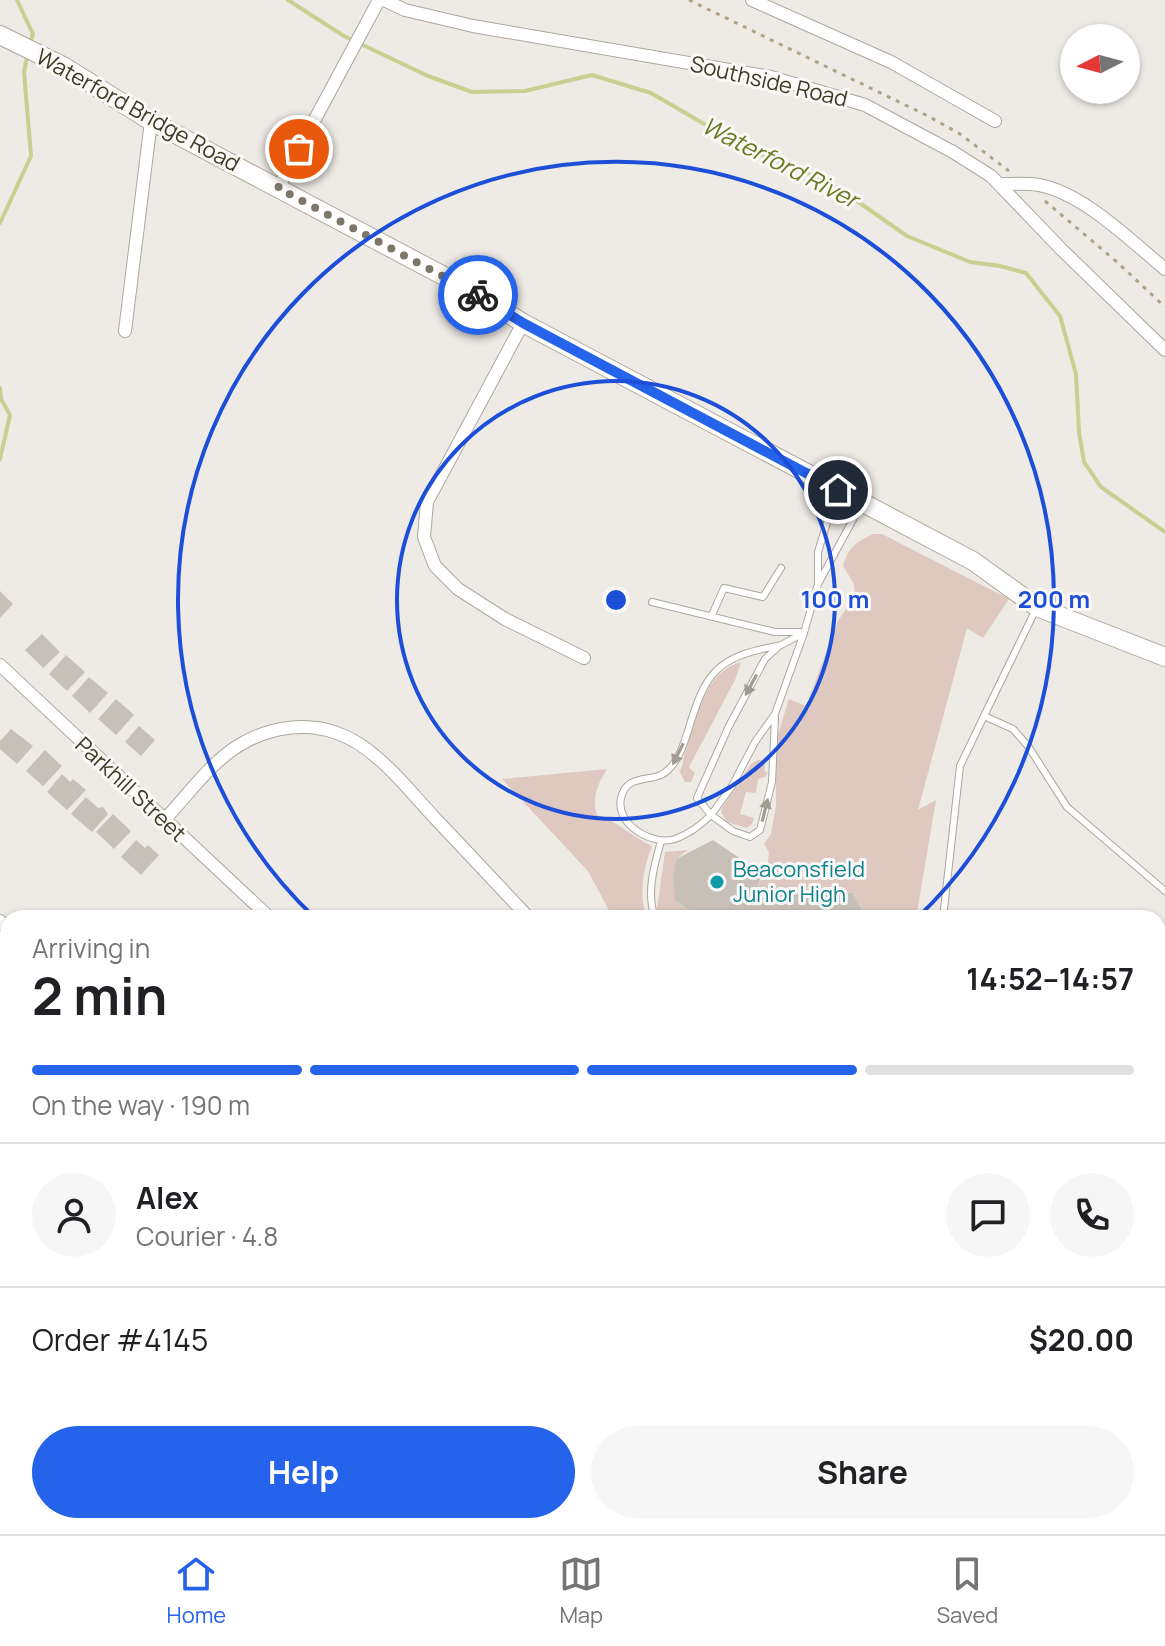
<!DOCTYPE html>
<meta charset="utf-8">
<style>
:root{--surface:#fff;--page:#f6f6f6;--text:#202124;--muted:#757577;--line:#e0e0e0;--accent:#2563eb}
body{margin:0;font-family:Manrope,sans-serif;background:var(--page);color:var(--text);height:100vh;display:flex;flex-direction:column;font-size:30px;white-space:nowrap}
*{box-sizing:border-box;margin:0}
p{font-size:26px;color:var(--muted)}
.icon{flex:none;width:44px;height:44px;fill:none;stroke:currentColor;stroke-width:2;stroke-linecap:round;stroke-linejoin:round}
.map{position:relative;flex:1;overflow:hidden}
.details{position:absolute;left:0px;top:910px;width:1166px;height:624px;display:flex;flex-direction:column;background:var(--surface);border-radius:24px 24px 0 0;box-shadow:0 2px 6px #0004}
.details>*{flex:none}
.needle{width:52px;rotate:264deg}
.fabs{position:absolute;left:1060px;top:24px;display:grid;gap:16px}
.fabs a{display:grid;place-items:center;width:80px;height:80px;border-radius:50%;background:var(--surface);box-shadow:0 2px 6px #0004;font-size:40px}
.pin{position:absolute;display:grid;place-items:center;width:68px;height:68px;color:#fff;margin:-34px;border:4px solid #fff;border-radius:50%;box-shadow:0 2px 8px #0007}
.courier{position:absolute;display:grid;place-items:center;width:80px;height:80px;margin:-40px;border:6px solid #2563eb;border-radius:50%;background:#fff;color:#222;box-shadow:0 2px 10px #0007}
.head em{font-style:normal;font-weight:700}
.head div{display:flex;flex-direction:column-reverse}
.head{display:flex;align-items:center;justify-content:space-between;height:136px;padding:0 32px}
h1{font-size:52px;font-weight:700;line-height:60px}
.bar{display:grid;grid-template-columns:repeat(4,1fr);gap:12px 8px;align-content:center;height:96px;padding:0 32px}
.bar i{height:10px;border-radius:6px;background:var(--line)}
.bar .on{background:var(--accent)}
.bar p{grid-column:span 4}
.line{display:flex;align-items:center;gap:20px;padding:0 32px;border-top:2px solid var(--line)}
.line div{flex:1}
.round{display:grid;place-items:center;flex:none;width:84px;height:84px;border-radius:42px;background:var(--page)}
.button{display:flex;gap:16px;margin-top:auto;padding:16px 32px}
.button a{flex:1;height:92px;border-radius:48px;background:var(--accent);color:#fff;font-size:32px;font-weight:700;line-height:92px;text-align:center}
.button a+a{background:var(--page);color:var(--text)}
.menu{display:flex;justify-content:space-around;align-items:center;height:112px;border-top:2px solid var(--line);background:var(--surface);font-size:22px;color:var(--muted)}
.menu a{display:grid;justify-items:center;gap:4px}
.menu .on{color:var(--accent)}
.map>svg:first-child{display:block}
.green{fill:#dec8c0}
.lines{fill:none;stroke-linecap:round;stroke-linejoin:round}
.stream{stroke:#c7d091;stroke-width:4}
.building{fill:#c6c0b8}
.lane-casing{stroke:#aca79d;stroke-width:8}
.street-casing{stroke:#aca79d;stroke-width:14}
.secondary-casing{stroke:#afa799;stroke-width:20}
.primary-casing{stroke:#cac8c2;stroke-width:22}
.path{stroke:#b0a488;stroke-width:3;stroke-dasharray:4 6;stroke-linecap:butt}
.lane{stroke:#fff;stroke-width:6}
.street{stroke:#fff;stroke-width:12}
.secondary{stroke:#fff;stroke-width:18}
.primary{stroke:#a2946c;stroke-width:20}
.oneway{fill:#a09c92}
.done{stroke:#7d7769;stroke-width:8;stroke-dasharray:0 14.4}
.route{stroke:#2563eb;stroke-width:10}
.ring{fill:none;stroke:#1d4ed8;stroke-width:4}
.culture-dot{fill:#0f9aa8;stroke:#faf9f7;stroke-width:3}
.labels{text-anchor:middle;stroke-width:6;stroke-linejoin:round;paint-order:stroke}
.street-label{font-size:22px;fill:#403925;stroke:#faf9f7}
.culture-label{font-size:22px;fill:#0d838f;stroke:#faf9f7;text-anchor:start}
.water-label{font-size:24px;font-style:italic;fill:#6b7a21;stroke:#faf9f7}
.centre{fill:#1d4ed8;stroke:#faf9f7;stroke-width:4}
.ring-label{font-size:24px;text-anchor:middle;font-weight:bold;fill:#1d4ed8;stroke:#faf9f7;stroke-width:6;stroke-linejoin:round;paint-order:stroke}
</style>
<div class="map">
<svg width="1165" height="1534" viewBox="0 0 1165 1534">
<rect width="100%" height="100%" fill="#eeeae6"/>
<path class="green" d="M873 534H882L1009 599 983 638 967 628 918 810 936 800 916 918H866L853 893 757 886 770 865 768 863 769 852 764 844 771 834 776 806V741L789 699 806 706 838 621 855 595 854 584 843 566C848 548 856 542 873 534Z
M741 662 735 680 689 767 695 773 691 782H685L680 772C691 736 700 673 741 662Z
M758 760H764L765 772H768L765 777 758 779 756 793 746 792 740 814 754 818 752 824 747 828 727 822 721 812 722 808 751 764Z
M607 769C598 784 591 798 597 815 618 821 631 837 652 846 643 868 639 894 646 918H613L588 871 502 779Z
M688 850 676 859 673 877 675 899 701 918H661L657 909 665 852Z"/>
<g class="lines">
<path class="stream" d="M17 0 33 34 30 44
M288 0 344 36 428 76 472 92 525 91 592 75 651 93 749 150 800 169 844 192 907 236 970 262 1000 266 1026 273 1060 316 1076 374 1079 432 1084 462 1101 487 1165 532
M0 223 31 156 24 72 27 57
M0 388 1 399 10 415 0 459"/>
</g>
<path class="building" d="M0 591 13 604 0 618Z
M42 634 60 652 43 668 25 650Z
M66 655 85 672 67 691 49 674Z
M89 677 108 693 90 713 72 696Z
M116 699 134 715 116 735 98 719Z
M139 726 155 740 141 756 125 742Z
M11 729 33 746 17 764 0 749V741Z
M45 750 62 766 43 786 26 771Z
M62 774 70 782 73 779 86 790 67 810 47 792Z
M86 797 98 808 103 807 108 814 92 832 71 814Z
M113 814 131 831 114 849 96 832Z
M136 840 145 848 148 845 159 855 141 875 121 857Z
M713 840 763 874 757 886 853 893 866 918H701L675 900 673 877 676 859Z
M633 1526H777L767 1534H623Z"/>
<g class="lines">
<g class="lane-casing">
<path id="lane" d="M818 584 862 503
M652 602 775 632H801
M1035 611 984 716 1013 729 1028 746 1067 807 1165 891
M712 615 724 588 763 597 781 568
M804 633 779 646 765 659 729 726 697 798 711 815 732 786 755 742 775 714 804 633 818 584V552L836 493
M775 718 772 782 760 830 750 837 733 831 711 815C701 825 689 834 675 839 653 846 615 825 621 798 627 771 655 785 669 769 680 758 683 745 688 731 705 674 715 657 777 646
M655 918C646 893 654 866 661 841
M943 918 960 766 984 716
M1123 1526 1124 1534"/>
</g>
<g class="street-casing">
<path id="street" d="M384 0 405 10 473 26 771 77 865 105 953 152 991 176 1061 249 1165 350
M752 0 891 62 995 121
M1001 184C1013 184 1027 183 1039 185 1083 193 1131 241 1165 269
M278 188 379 0
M523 323 427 502 424 537 435 566 458 589 505 619 584 658
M125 331 151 121
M0 665 270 918
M165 819C189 794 212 760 243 743 271 727 306 722 337 733 375 746 406 787 433 816 465 850 497 884 529 918
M0 921 8 929
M0 1054 8 1030
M167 1526 172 1534
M179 1534 191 1526"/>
</g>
<g class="secondary-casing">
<path id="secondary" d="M0 35 63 66 151 121 474 292 523 323 973 561 1037 607 1165 657"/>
</g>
<g class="primary-casing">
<path id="primary" d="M0 1120 8 1131
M293 1526 299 1534
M325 1526 332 1534"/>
</g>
<path class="path" d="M689 0 928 116 960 134 1009 171
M1045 201 1117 262 1165 307"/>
<use href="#lane" class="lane"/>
<use href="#street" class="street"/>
<use href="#secondary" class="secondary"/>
<use href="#primary" class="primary"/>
</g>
<defs><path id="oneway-solid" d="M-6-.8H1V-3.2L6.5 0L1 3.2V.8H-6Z" transform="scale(2)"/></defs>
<g class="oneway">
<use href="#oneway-solid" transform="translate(751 685) rotate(118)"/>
<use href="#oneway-solid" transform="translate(678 754) rotate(116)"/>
<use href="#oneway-solid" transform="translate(765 810) rotate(-76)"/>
</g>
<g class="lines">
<path class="done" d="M299 149 278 188 478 295"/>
<path class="route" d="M478 295 523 323 838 490"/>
</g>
<g class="ring">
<circle cx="616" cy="600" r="219"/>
<path d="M315 918A438 438 0 1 1 917 918"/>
</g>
<circle class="culture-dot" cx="717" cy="882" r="8"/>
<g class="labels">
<g class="street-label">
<text transform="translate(769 81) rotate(13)" y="8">Southside Road</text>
<text transform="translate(138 110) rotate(29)" y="8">Waterford Bridge Road</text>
<text transform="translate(131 789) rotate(43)" y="8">Parkhill Street</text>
</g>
<g class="culture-label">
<text x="733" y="877">Beaconsfield<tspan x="733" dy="25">Junior High</tspan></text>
</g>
<g class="water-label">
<text transform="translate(780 163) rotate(27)" y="8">Waterford River</text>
</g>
</g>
<circle cx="616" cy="600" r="12" class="centre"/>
<g class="ring-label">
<text x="835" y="608">100 m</text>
<text x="1054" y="608">200 m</text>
</g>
</svg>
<div class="fabs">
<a><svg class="needle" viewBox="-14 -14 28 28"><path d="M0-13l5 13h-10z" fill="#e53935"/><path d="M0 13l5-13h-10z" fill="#757577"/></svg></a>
</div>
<div class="pin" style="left:299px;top:149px;background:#ea580c"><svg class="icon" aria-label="bag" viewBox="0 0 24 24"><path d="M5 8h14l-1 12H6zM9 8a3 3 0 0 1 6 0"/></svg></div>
<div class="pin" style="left:838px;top:490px;background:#1f2937"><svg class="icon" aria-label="home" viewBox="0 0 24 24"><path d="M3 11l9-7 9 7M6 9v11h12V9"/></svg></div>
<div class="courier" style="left:478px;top:295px"><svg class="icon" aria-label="bike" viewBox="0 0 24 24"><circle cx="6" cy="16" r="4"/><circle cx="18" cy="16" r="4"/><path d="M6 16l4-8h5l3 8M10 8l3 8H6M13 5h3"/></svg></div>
<section class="details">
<div class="head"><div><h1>2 min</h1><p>Arriving in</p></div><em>14:52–14:57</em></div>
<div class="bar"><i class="on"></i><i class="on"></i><i class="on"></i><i></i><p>On the way · 190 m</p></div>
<div class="line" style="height:144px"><a class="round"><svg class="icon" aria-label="person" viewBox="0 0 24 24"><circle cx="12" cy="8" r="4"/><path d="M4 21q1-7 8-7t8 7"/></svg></a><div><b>Alex</b><p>Courier · 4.8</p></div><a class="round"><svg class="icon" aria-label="chat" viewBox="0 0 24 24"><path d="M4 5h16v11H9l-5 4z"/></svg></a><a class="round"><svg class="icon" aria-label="phone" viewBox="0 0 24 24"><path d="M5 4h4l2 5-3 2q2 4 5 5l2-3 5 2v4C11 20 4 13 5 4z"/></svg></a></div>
<div class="line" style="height:104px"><div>Order #4145</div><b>$20.00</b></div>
<div class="button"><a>Help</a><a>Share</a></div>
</section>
</div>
<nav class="menu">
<a class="on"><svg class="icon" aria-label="home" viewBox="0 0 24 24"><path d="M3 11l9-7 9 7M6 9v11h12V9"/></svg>Home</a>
<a><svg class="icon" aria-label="map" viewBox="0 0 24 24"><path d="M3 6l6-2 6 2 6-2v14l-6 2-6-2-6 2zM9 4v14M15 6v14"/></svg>Map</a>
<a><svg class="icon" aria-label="saved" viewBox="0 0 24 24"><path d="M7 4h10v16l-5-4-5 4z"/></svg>Saved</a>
</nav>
